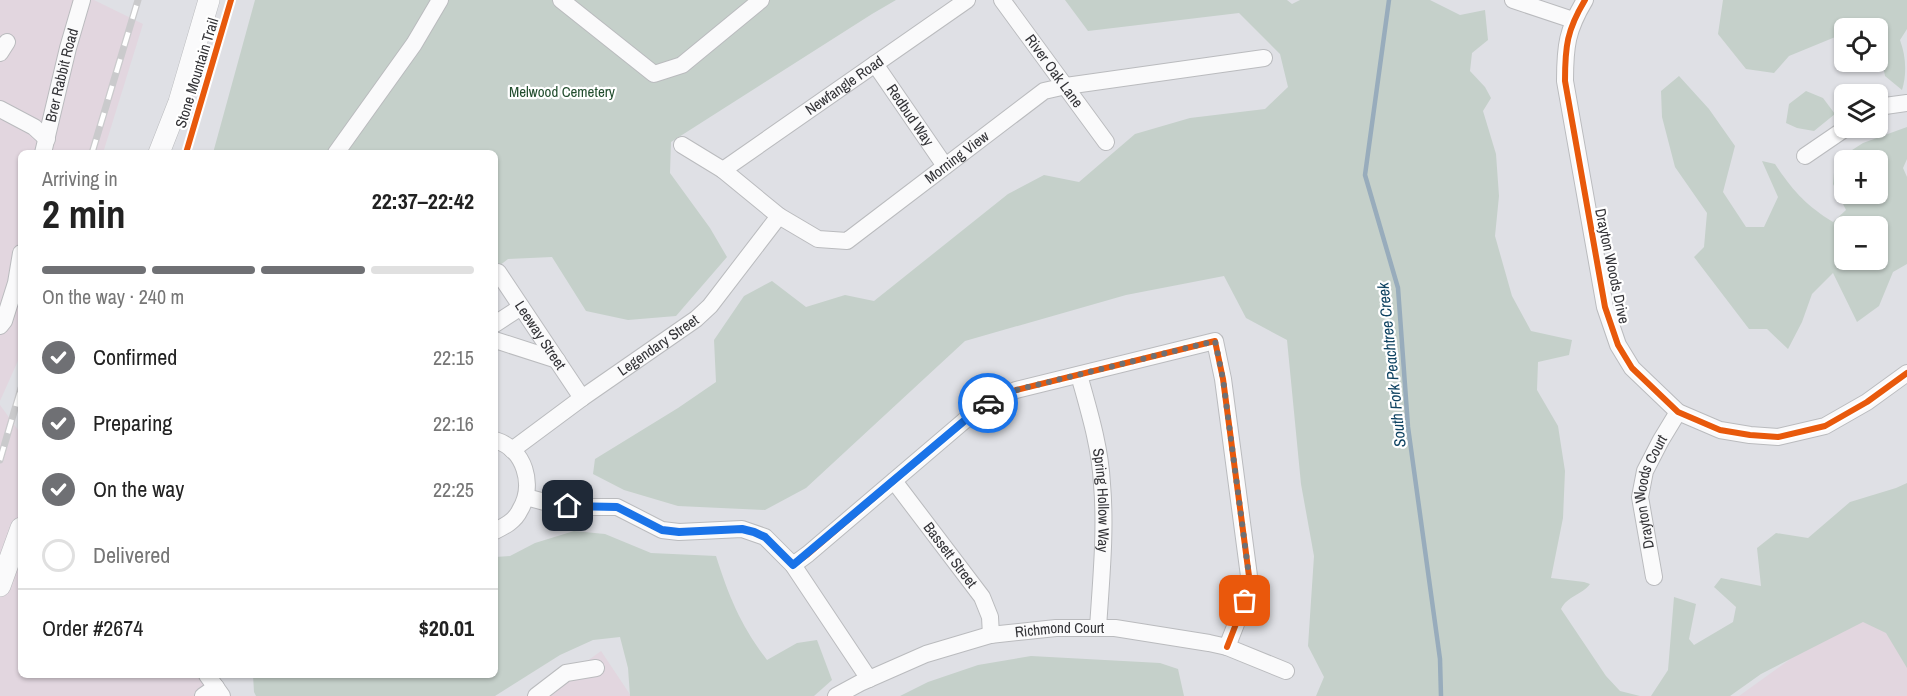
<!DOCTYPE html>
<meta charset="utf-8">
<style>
:root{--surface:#fff;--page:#f2f2f2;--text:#222;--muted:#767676;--line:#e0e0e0;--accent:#6f7074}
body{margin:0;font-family:"Archivo Narrow",sans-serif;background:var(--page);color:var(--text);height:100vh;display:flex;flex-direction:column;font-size:22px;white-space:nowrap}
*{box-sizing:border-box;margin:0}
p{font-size:20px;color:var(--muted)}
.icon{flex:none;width:33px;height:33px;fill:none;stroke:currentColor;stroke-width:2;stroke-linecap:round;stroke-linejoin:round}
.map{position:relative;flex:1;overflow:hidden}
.details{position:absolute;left:18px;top:150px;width:480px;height:528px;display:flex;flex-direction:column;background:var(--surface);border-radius:9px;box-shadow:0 2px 4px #0004}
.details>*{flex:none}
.fabs{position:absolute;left:1834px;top:18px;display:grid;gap:12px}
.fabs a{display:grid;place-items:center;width:54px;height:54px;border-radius:9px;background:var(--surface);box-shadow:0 2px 4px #0004;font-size:30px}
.pin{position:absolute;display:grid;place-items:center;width:51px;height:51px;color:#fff;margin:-26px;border-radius:12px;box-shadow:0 3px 9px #0006}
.courier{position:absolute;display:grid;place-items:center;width:60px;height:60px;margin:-30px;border:4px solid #1a73e8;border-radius:50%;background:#fff;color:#222;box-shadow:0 2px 8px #0007}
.head em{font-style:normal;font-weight:700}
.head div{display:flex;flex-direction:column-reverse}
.head{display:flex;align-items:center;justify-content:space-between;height:102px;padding:0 24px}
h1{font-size:39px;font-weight:700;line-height:45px}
.bar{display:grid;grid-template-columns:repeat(4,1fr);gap:9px 6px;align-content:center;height:72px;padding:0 24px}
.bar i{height:8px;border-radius:4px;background:var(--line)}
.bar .selected{background:var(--accent)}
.bar p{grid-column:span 4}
.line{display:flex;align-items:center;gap:15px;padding:0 24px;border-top:2px solid var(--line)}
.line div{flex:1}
ol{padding:0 24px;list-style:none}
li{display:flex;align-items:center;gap:18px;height:66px}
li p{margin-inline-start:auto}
li .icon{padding:6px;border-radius:50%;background:var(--accent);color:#fff;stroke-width:4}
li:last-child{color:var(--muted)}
li i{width:33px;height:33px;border:3px solid var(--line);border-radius:50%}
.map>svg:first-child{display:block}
.industrial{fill:#e2d6df}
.green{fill:#c5d0ca;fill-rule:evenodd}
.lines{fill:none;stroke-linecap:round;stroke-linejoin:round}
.stream{stroke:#98acbc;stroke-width:4.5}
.minor-casing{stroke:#babbbe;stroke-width:18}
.major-casing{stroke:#babbbe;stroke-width:22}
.minor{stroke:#fafafb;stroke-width:16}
.major{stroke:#fafafb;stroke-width:21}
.rail-casing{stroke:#cacacc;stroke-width:7}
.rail{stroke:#fff;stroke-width:4.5;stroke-dasharray:14;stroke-linecap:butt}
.cycleway-casing{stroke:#fff;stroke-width:10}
.cycleway{stroke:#e8590c;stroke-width:6}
.done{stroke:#6f7074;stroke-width:6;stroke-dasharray:0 10.8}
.route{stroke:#1a73e8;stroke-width:8}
.labels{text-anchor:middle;stroke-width:4.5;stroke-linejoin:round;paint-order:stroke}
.street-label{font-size:15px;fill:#333337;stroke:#fff}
.park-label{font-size:15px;fill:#214d2d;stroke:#fff}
.water-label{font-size:16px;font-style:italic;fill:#0f4362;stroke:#fff}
</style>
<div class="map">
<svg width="1907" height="696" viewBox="0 0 1907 696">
<rect width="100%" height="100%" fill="#dfe0e5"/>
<path class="industrial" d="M0 0H94L143 24 103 153H21V354L0 401Z
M0 405 21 434V675H201L217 696H0Z
M1875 598 1907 642V696H1739Z
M601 651 631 696H539Z"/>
<path class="green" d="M255 0H896L872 14 671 142 670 173 710 228 727 257 676 316 628 320 586 311 552 257 508 259 495 269V153H213Z
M1065 0H1287L1292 4 1300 0H1430L1460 15 1485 10 1488 40 1472 53 1470 71 1485 87 1491 98 1483 111 1496 154 1499 196 1495 236 1512 296 1531 331 1572 340 1569 355 1538 362 1537 390 1558 426 1565 471 1563 518 1551 578 1584 582 1590 584C1582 595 1567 596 1561 609L1606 676 1620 691 1640 696H1316L1324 677 1308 646 1314 556 1301 484 1287 340 1246 318 1224 276 1126 295 965 341 806 488 765 510 678 506 624 490 593 474 595 459 678 408 716 382 714 340 744 296 772 281 806 307 845 295 874 301 1008 194 1044 175 1079 182 1135 134 1190 118 1265 109 1288 87 1280 54 1239 13 1088 31Z
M1723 0H1907V29L1900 40C1906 56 1907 74 1902 90L1885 76 1878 40V28H1845V33L1789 56 1774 73 1746 69 1718 34Z
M1679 76 1709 109 1735 146 1723 192 1746 227H1764L1778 197 1762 161 1775 164C1793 191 1806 205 1833 222L1846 210 1833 184 1835 161 1863 143 1907 127V159L1903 168 1907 177V264L1893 272 1879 306 1857 322 1833 273 1812 294 1802 322 1788 349 1767 329H1749L1694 257 1704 247 1707 213 1675 167 1662 117 1661 91ZM1845 160H1878V194H1845ZM1878 226V260H1845V226Z
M1806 91 1823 98 1835 114 1814 131 1797 128 1786 123 1789 104Z
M1907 483V668L1886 633 1863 622 1761 674 1730 696H1651L1668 670 1674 597 1696 604 1689 639 1694 645 1733 622 1736 607 1714 587 1721 578 1761 586 1757 548 1776 533 1808 538 1850 502 1896 488Z
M574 531 605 534 651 553 716 556C729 597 741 626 767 660L797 643 817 640 832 680 814 696H630L628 668 620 637 593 640 560 655 495 696H256L254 692 253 675H495V557L510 556 535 543Z
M1031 656 1160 663 1178 669 1184 696H900L928 682 978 665Z"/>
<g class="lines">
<path class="stream" d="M1389 0 1365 175 1398 288 1408 427 1440 659 1441 696"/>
<g class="minor-casing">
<g id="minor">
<path d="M561 0 654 74 682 65 761 0"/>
<path id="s1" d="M1002 0 1106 142"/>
<path d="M1513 0 1573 20"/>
<path d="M1585 0C1567 30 1565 46 1565 81L1605 307 1618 345 1632 368 1678 412 1720 430 1750 435 1778 437 1825 426 1867 402 1907 373"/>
<path d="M0 53 7 42"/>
<path id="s2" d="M875 64 945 166"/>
<path d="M0 109 34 127 47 139"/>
<path d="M1878 109 1885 106 1907 103"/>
<path id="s3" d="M682 145 723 170 779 216 818 239 847 241 1044 91 1066 86 1264 58"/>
<path id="s4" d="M43 153 68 48 82 0"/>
<path d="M336 153 414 44 440 0"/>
<path d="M1805 156 1846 128"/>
<path id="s5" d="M723 170 967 0"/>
<path id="s6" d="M498 272 582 398"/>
<path d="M495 324 521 307"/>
<path d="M0 326 4 321 16 283 21 253"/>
<path d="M495 340 557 360"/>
<path id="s7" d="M1079 375C1089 411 1100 446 1102 484 1106 531 1101 580 1098 628"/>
<path d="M495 440C525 449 535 485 520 510 515 521 505 526 495 531"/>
<path id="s8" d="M512 450 582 398 696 319 710 306 779 216"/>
<path id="s9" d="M894 481 982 597 990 617 991 635"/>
<path d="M526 497 552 504 584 507H617L662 530 679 532 742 529 765 537 793 565 869 679"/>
<path d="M793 565 808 554 964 421 988 403 1016 390 1215 341 1223 379 1249 576 1245 601 1227 647"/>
<path id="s10" d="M1654 577 1640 497 1645 471 1661 440 1678 412"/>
<path d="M207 675 222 696"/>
<path d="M203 696 216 687"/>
<path d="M536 696 566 673 596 668"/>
<path id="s11" d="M836 696 860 683 926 654 990 635 1056 628H1115L1209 643 1227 647 1286 671"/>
</g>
</g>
<g class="major-casing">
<path id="major" d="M159 153 179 102 209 0
M0 586 21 528"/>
</g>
<use href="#minor" class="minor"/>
<use href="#major" class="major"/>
<g class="rail-casing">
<path id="rail" d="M92 153 138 0
M0 460 21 388"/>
</g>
<use href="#rail" class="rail"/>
<g class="cycleway-casing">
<path id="cycleway" d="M1585 0C1567 30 1565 46 1565 81L1605 307 1618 345 1632 368 1678 412 1720 430 1750 435 1778 437 1825 426 1867 402 1907 373
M186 153 231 0
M793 565 808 554 964 421 988 403 1016 390 1215 341 1223 379 1249 576 1245 601 1227 647"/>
</g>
<use href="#cycleway" class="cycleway"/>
</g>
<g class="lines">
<path class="done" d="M988 403 1016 390 1215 341 1223 379 1249 576 1245 601"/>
<path class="route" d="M568 506 617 507 662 530 679 532 742 529 754 532 765 537 793 565 964 421 988 403"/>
</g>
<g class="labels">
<g class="street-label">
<text dy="5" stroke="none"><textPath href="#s1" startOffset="88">River Oak Lane</textPath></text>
<text transform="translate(197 73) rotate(-73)" y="5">Stone Mountain Trail</text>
<text dy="5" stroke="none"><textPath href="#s4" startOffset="80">Brer Rabbit Road</textPath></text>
<text dy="5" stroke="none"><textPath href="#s5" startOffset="148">Newfangle Road</textPath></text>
<text dy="5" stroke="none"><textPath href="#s2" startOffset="62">Redbud Way</textPath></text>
<text dy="5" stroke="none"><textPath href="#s3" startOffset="333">Morning View</textPath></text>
<text transform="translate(1612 266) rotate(78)" y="5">Drayton Woods Drive</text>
<text dy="5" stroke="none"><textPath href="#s6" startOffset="76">Leeway Street</textPath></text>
<text dy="5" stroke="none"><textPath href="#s8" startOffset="180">Legendary Street</textPath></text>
<text dy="5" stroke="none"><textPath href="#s10" startOffset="88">Drayton Woods Court</textPath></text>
<text dy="5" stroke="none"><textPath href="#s7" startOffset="128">Spring Hollow Way</textPath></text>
<text dy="5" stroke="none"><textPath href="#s9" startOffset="93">Bassett Street</textPath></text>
<text dy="5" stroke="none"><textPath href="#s11" startOffset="236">Richmond Court</textPath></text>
</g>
<g class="park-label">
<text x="562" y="97">Melwood Cemetery</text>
</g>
<g class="water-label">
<text transform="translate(1391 365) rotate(-96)" y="6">South Fork Peachtree Creek</text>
</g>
</g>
</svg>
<div class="fabs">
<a><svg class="icon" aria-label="locate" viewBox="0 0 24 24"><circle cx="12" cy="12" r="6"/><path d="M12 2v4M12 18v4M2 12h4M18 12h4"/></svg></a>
<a><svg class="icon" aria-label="layers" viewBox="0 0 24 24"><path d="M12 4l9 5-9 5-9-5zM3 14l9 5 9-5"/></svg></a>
<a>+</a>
<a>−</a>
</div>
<div class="pin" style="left:1245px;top:601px;background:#ea580c"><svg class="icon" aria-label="bag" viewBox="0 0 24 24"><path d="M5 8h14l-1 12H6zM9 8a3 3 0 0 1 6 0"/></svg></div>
<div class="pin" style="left:568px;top:506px;background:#1f2937"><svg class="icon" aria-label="home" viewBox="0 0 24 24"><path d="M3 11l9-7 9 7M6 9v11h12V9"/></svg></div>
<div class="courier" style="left:988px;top:403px"><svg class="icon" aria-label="car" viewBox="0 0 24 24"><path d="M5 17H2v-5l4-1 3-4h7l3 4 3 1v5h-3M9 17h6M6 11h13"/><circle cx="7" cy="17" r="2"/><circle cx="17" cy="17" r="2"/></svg></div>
<section class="details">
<div class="head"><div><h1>2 min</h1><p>Arriving in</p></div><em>22:37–22:42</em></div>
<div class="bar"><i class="selected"></i><i class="selected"></i><i class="selected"></i><i></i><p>On the way · 240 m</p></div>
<ol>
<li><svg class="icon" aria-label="check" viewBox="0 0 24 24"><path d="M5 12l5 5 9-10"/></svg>Confirmed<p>22:15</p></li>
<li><svg class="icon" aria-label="check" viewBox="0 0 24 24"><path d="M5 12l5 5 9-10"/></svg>Preparing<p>22:16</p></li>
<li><svg class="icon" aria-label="check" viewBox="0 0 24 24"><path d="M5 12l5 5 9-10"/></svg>On the way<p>22:25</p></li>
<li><i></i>Delivered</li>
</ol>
<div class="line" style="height:78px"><div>Order #2674</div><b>$20.01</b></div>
</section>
</div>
